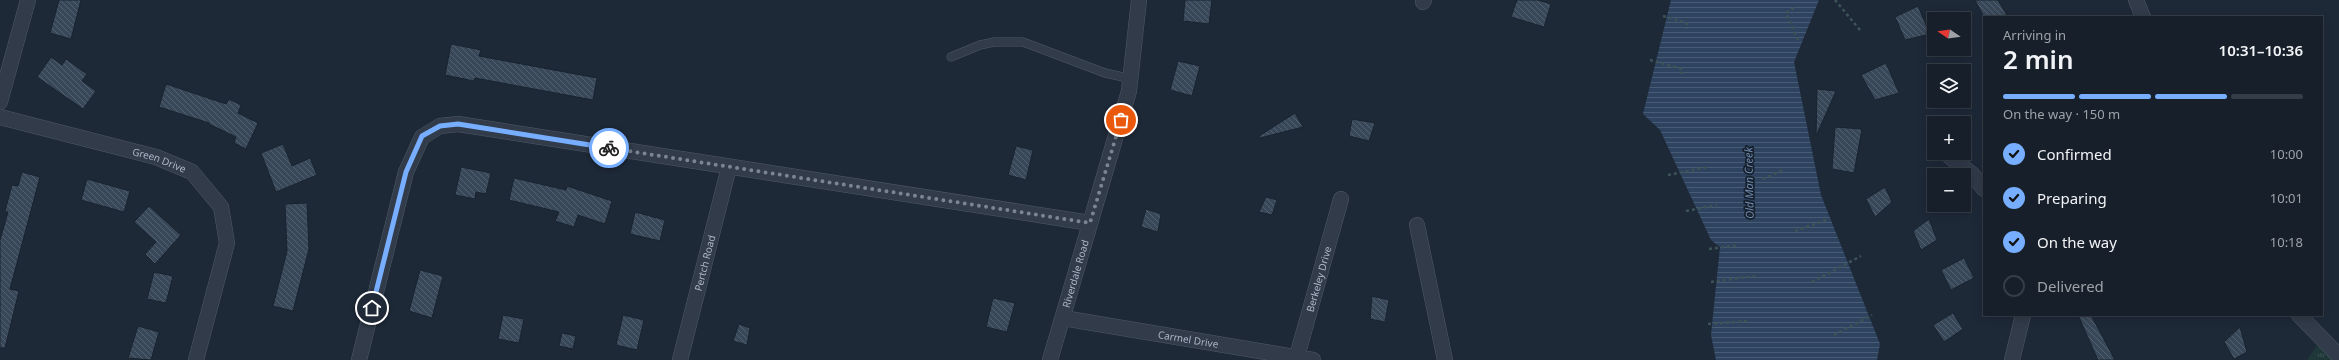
<!DOCTYPE html>
<meta charset="utf-8">
<style>
:root{--surface:#161f2a;--page:#232c36;--text:#f1f3f6;--muted:#9ea2a8;--line:#353d47;--accent:#77aeff}
body{margin:0;font-family:"Noto Sans",sans-serif;background:var(--page);color:var(--text);height:100vh;display:flex;flex-direction:column;font-size:15px;white-space:nowrap}
*{box-sizing:border-box;margin:0}
p{font-size:13px;color:var(--muted)}
.icon{flex:none;width:22px;height:22px;fill:none;stroke:currentColor;stroke-width:2;stroke-linecap:round;stroke-linejoin:round}
.map{position:relative;flex:1;overflow:hidden}
.side{position:absolute;left:1983px;top:16px;width:340px;height:300px;display:flex;flex-direction:column;background:var(--surface);border-radius:0px;box-shadow:0 2px 10px #0003,0 0 0 1px var(--line)}
.side>*{flex:none}
.needle{width:26px;rotate:283deg}
.tools{position:absolute;left:1927px;top:12px;display:grid;gap:8px}
.tools a{display:grid;place-items:center;width:44px;height:44px;border-radius:0px;background:var(--surface);box-shadow:0 2px 10px #0003,0 0 0 1px var(--line);font-size:20px}
.pin{position:absolute;display:grid;place-items:center;width:34px;height:34px;color:#fff;margin:-17px;border:2px solid #fff;border-radius:50%;box-shadow:0 1px 4px #0007}
.courier{position:absolute;display:grid;place-items:center;width:40px;height:40px;margin:-20px;border:3px solid #77aeff;border-radius:50%;background:#fff;color:#222;box-shadow:0 1px 5px #0007}
.overview em{font-style:normal;font-weight:600}
.overview div{display:flex;flex-direction:column-reverse}
.overview{display:flex;align-items:center;justify-content:space-between;height:68px;padding:0 20px}
h1{font-size:26px;font-weight:600;line-height:30px}
.bar{display:grid;grid-template-columns:repeat(4,1fr);gap:6px 4px;align-content:center;height:48px;padding:0 20px}
.bar i{height:5px;border-radius:3px;background:var(--line)}
.bar .current{background:var(--accent)}
.bar p{grid-column:span 4}
ol{padding:0 20px;list-style:none}
li{display:flex;align-items:center;gap:12px;height:44px}
li p{margin-inline-start:auto}
li .icon{padding:4px;border-radius:50%;background:var(--accent);color:#111;stroke-width:4}
li:last-child{color:var(--muted)}
li i{width:22px;height:22px;border:2px solid var(--line);border-radius:50%}
.map>svg:first-child{display:block}
.park{fill:url(#park-tufts)}
.water{fill:url(#water-rules)}
.building{fill:url(#building-back-hatch);stroke:#19222f}
.lines{fill:none;stroke-linecap:round;stroke-linejoin:round}
.service-casing{stroke:#4f5967;stroke-width:9}
.minor-casing{stroke:#4f5967;stroke-width:16}
.path{stroke:#3d5457;stroke-width:2.5;stroke-dasharray:3 3;stroke-linecap:butt}
.service{stroke:#313b49;stroke-width:8}
.minor{stroke:#313b49;stroke-width:15}
.done{stroke:#7a8594;stroke-width:4;stroke-dasharray:0 7.2}
.route{stroke:#77aeff;stroke-width:5}
.labels{text-anchor:middle;stroke-width:3.5;stroke-linejoin:round;paint-order:stroke}
.street-label{font-size:10px;fill:#abb6c6;stroke:#17202d}
.water-label{font-size:11px;font-style:italic;fill:#718db1;stroke:#17202d}
</style>
<div class="map">
<svg width="2339" height="360" viewBox="0 0 2339 360">
<defs>
<pattern id="park-tufts" width="24" height="20" patternUnits="userSpaceOnUse"><rect width="24" height="20" fill="#203739"/><path d="M3 7l-1-3M5 7V3M7 7l1-3M15 17l-1-3M17 17v-4M19 17l1-3" fill="none" stroke="#3e5254"/></pattern>
<pattern id="water-rules" width="6" height="5" patternUnits="userSpaceOnUse"><rect width="6" height="5" fill="#2e435f"/><path d="M0 2.5h6" fill="none" stroke="#4a5c74"/></pattern>
<pattern id="building-back-hatch" width="6" height="6" patternUnits="userSpaceOnUse"><rect width="6" height="6" fill="#394859"/><path d="M-1 5l2 2M0 0l6 6M5-1l2 2" fill="none" stroke="#53606f"/></pattern>
</defs>
<rect width="100%" height="100%" fill="#1e2938"/>
<path class="park" d="M2319 343 2339 360H2307Z"/>
<path class="water" d="M1671 0H1819L1794 62 1821 195 1880 344 1877 360H1716L1711 335 1720 247 1711 240 1660 130 1643 114Z"/>
<path class="building" d="M59 0H81L71 39 50 33Z
M1185 0H1212L1209 24 1183 21Z
M1517 0H1538L1551 4 1544 27 1511 17Z
M1975 0H1998L2008 17H1984Z
M1918 6 1930 34 1905 40 1895 17Z
M451 44 481 50 479 56 597 78 593 100 475 78 474 81 445 75Z
M51 57 62 65 66 59 87 74 82 81 96 91 83 109 37 77Z
M1178 61 1200 66 1192 96 1170 90Z
M1886 63 1899 93 1875 100 1861 75Z
M166 84 226 104 229 99 241 105 238 113 258 123 246 149 234 143 236 137 209 124V123L159 107Z
M1817 89 1836 91 1816 136Z
M1295 113 1303 127 1260 138 1259 136Z
M1352 119 1375 123 1369 141 1349 136Z
M1835 127 1862 129 1854 173 1832 169Z
M283 144 292 166 310 158 317 175 276 192 261 153Z
M1016 146 1033 150 1026 180 1008 175Z
M461 167 491 173 486 194 476 192 475 199 455 195Z
M22 172 40 177 10 289 19 291 5 348H0V240L8 212 5 211 12 185 18 186Z
M514 178 566 190 567 186 612 201 605 224 578 215 574 227 555 221 559 212 509 200Z
M87 179 130 191 124 212 81 200Z
M1885 187 1892 202 1875 217 1866 199Z
M1266 197 1277 200 1272 215 1259 212Z
M307 203 309 249 293 311 273 306 287 251 285 204Z
M149 206 181 235 155 264 145 254 156 242 134 222Z
M1146 209 1161 214 1158 232 1141 227Z
M635 212 665 220 660 241 630 234Z
M1929 219 1937 240 1921 250 1913 231Z
M1964 258 1974 278 1951 290 1941 270Z
M420 270 443 276 432 318 409 311Z
M154 272 173 276 166 303 147 299Z
M1372 296 1389 300 1385 322 1370 319Z
M993 298 1015 303 1007 332 986 327Z
M1953 313 1963 329 1944 342 1933 325Z
M503 315 524 319 519 343 498 339Z
M623 315 644 320 637 350 616 345Z
M2078 315H2091L2115 360H2098Z
M739 324 750 328 747 345 733 341Z
M138 326 159 332 151 360 128 358Z
M2240 327 2247 352 2234 359 2224 342Z
M562 333 576 336 573 349 559 346Z"/>
<g class="lines">
<g class="service-casing">
<path id="service" d="M951 57 980 45 994 42H1023L1105 73 1132 79"/>
</g>
<g class="minor-casing">
<g id="minor">
<path d="M2136 0 2143 17"/>
<path d="M1423 2 1424 0"/>
<path d="M0 102 28 0"/>
<path id="s1" d="M0 117 156 157 192 172 221 207 227 243 196 360"/>
<path d="M1950 157 1972 174 1984 189"/>
<path d="M1417 225 1445 360"/>
<path d="M2299 315 2339 356"/>
<path id="s2" d="M1063 318 1313 360"/>
<path d="M359 360 406 172 422 137 440 126 458 124 1090 223"/>
<path id="s3" d="M680 360 729 167"/>
<path id="s4" d="M1050 360 1129 91 1139 0"/>
<path id="s5" d="M1296 360 1341 199"/>
<path d="M2012 360 2023 315"/>
</g>
</g>
<path class="path" d="M1835 0 1860 30
M1794 8 1786 13 1799 42
M1663 16 1687 23 1686 29
M1650 60 1682 69 1681 74
M1668 175 1708 167
M1763 179 1785 169
M1686 211 1717 205
M1795 231 1826 220
M1709 249 1739 245
M1711 282 1755 276
M1812 282 1861 256
M1708 324 1749 321
M1834 335 1872 315"/>
<use href="#service" class="service"/>
<use href="#minor" class="minor"/>
</g>
<g class="lines">
<path class="done" d="M609 148 1090 223 1121 120"/>
<path class="route" d="M372 308 406 172 422 136 440 126 458 124 609 148"/>
</g>
<g class="labels">
<g class="street-label">
<text dy="4" stroke="none"><textPath href="#s1" startOffset="165">Green Drive</textPath></text>
<text dy="4" stroke="none"><textPath href="#s3" startOffset="100">Pertch Road</textPath></text>
<text dy="4" stroke="none"><textPath href="#s4" startOffset="90">Riverdale Road</textPath></text>
<text dy="4" stroke="none"><textPath href="#s5" startOffset="84">Berkeley Drive</textPath></text>
<text dy="4" stroke="none"><textPath href="#s2" startOffset="127">Carmel Drive</textPath></text>
</g>
<g class="water-label">
<text transform="translate(1749 183) rotate(-91)" y="4">Old Man Creek</text>
</g>
</g>
</svg>
<div class="tools">
<a><svg class="needle" viewBox="-14 -14 28 28"><path d="M0-13l5 13h-10z" fill="#e53935"/><path d="M0 13l5-13h-10z" fill="#9ea2a8"/></svg></a>
<a><svg class="icon" aria-label="layers" viewBox="0 0 24 24"><path d="M12 4l9 5-9 5-9-5zM3 14l9 5 9-5"/></svg></a>
<a>+</a>
<a>−</a>
</div>
<div class="pin" style="left:1121px;top:120px;background:#ea580c"><svg class="icon" aria-label="bag" viewBox="0 0 24 24"><path d="M5 8h14l-1 12H6zM9 8a3 3 0 0 1 6 0"/></svg></div>
<div class="pin" style="left:372px;top:308px;background:#1f2937"><svg class="icon" aria-label="home" viewBox="0 0 24 24"><path d="M3 11l9-7 9 7M6 9v11h12V9"/></svg></div>
<div class="courier" style="left:609px;top:148px"><svg class="icon" aria-label="bike" viewBox="0 0 24 24"><circle cx="6" cy="16" r="4"/><circle cx="18" cy="16" r="4"/><path d="M6 16l4-8h5l3 8M10 8l3 8H6M13 5h3"/></svg></div>
<section class="side">
<div class="overview"><div><h1>2 min</h1><p>Arriving in</p></div><em>10:31–10:36</em></div>
<div class="bar"><i class="current"></i><i class="current"></i><i class="current"></i><i></i><p>On the way · 150 m</p></div>
<ol>
<li><svg class="icon" aria-label="check" viewBox="0 0 24 24"><path d="M5 12l5 5 9-10"/></svg>Confirmed<p>10:00</p></li>
<li><svg class="icon" aria-label="check" viewBox="0 0 24 24"><path d="M5 12l5 5 9-10"/></svg>Preparing<p>10:01</p></li>
<li><svg class="icon" aria-label="check" viewBox="0 0 24 24"><path d="M5 12l5 5 9-10"/></svg>On the way<p>10:18</p></li>
<li><i></i>Delivered</li>
</ol>
</section>
</div>
